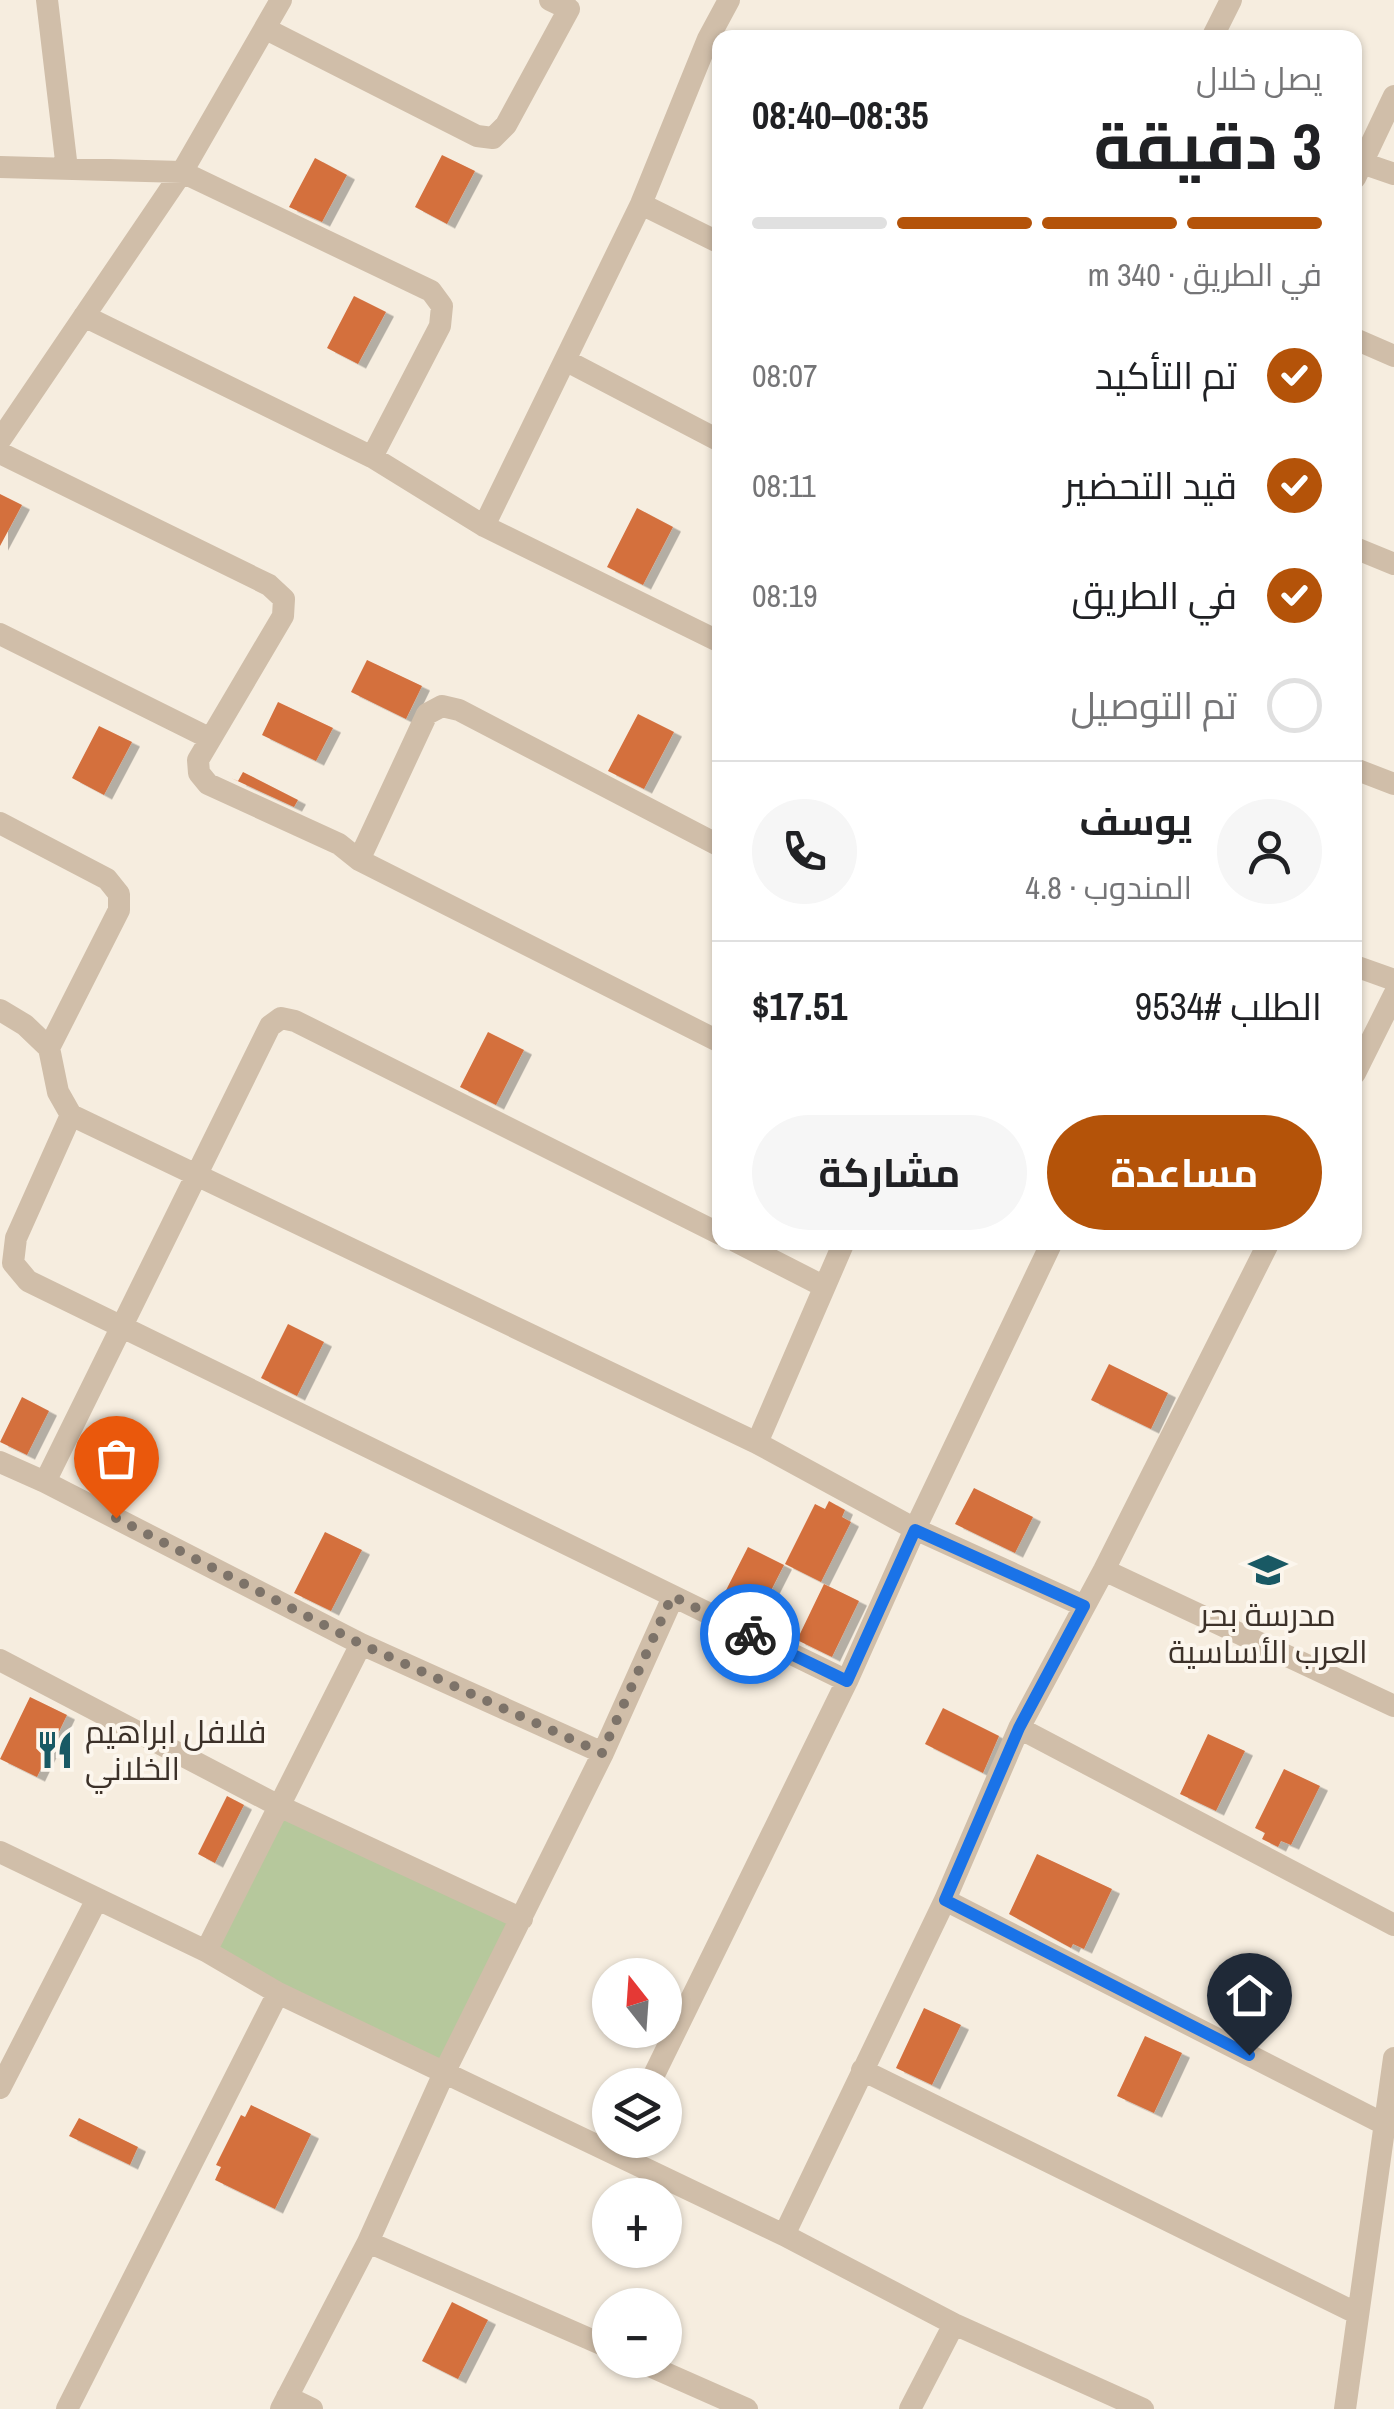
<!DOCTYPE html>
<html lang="ar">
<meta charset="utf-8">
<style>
:root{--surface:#fff;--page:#f6f6f6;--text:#202124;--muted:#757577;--line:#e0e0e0;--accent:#b45309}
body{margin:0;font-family:"Archivo Narrow",Cairo,sans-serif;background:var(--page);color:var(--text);direction:rtl;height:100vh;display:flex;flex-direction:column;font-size:38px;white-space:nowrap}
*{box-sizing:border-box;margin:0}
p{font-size:32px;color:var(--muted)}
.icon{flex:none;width:55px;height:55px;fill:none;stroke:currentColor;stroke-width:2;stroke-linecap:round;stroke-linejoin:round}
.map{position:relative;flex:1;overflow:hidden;direction:ltr}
.details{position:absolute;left:712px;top:30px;width:650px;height:1220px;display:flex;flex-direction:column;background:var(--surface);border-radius:20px;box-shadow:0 2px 8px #0004;direction:rtl}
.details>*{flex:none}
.needle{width:65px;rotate:343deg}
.tools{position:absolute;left:592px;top:1958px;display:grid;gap:20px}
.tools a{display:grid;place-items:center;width:90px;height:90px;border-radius:50%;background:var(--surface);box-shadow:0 2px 8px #0004;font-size:50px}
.pin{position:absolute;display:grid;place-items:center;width:85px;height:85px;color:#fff;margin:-102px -42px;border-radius:50% 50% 50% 0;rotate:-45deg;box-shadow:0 0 10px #0007}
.pin .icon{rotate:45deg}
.courier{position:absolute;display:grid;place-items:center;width:100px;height:100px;margin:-50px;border:8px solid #1a73e8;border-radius:50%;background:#fff;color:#222;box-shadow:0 2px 12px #0007}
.head em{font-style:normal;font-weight:700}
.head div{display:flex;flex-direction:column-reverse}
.head{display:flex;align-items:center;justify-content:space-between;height:170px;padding:0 40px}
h1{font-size:65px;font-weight:700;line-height:75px}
.bar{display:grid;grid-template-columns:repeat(4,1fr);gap:15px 10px;align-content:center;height:120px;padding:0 40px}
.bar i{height:12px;border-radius:8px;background:var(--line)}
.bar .current{background:var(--accent)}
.bar p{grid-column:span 4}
.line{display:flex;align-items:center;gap:25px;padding:0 40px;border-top:2px solid var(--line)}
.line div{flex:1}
.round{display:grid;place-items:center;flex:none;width:105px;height:105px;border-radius:52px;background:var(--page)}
ol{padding:0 40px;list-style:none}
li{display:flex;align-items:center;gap:30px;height:110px}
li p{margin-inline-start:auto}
li .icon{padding:10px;border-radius:50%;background:var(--accent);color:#fff;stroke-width:4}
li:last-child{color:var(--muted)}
li i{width:55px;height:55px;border:5px solid var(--line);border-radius:50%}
.action{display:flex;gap:20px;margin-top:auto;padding:20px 40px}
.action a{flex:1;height:115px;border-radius:60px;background:var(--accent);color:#fff;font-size:40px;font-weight:700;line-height:115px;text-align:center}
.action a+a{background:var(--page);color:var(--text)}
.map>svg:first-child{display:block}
.park{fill:#b6c89c}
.building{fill:#d46f3e;filter:url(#shadow)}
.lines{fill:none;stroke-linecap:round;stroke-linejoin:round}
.minor{stroke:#d0bea9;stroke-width:22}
.done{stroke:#7d7369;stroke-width:10;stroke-dasharray:0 18}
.route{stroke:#1a73e8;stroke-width:12}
.labels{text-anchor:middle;stroke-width:8;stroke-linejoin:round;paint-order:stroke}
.poi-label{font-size:32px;fill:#3c3129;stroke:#fcf6ed}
</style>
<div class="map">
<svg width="1394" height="2409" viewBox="0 0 1394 2409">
<defs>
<filter id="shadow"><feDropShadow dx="8" dy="4.5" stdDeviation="0" flood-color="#0004"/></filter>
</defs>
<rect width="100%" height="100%" fill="#f6eddf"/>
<path class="park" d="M279 1806 522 1919 444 2073 206 1951Z"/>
<path class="building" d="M442 155 475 171 447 224 415 207Z
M315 158 347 175 322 222 289 207Z
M354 296 386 312 358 364 327 348Z
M0 494 22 505 0 546Z
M637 508 673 527 643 585 607 567Z
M367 660 422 686 406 719 351 692Z
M278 702 333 728 316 761 262 735Z
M638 714 674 732 644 789 608 771Z
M99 726 132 742 104 795 72 778Z
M243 772 298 800 294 807 231 778 238 781Z
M488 1032 524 1050 496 1105 460 1087Z
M288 1324 324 1342 297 1396 261 1378Z
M1109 1364 1168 1393 1151 1429 1091 1400Z
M22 1397 49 1411 27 1455 0 1442Z
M974 1488 1033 1517 1015 1553 955 1524Z
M829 1501 845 1510 842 1517 851 1522 821 1582 785 1564 815 1504 825 1509Z
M325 1532 362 1550 331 1611 294 1593Z
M748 1547 784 1565 756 1620 720 1602Z
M824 1584 859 1601 832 1657 797 1640Z
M30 1697 67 1715 37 1777 0 1759Z
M943 1708 999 1736 983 1773 925 1744Z
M1208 1734 1245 1751 1216 1811 1180 1794Z
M1284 1769 1320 1786 1291 1845 1281 1841 1278 1847 1262 1839 1265 1833 1255 1828Z
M227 1796 244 1805 215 1863 198 1854Z
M1037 1854 1112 1889 1084 1949 1073 1944 1071 1948 1009 1914Z
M924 2008 961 2025 932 2085 896 2068Z
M1145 2036 1182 2053 1154 2113 1117 2096Z
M251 2105 311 2134 275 2209 215 2180 221 2167 216 2165 241 2115 245 2117Z
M79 2118 138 2147 130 2165 69 2136Z
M452 2302 488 2320 458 2379 422 2361Z"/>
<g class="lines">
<path class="minor" d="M47 0 67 169
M266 29 477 136 493 138 506 125 569 9 550 0
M1212 38 1231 0
M1362 163 1394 174
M0 167 182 172 431 291 442 306 440 326 372 457
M1355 178 1394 96
M641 204 720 243
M84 316 372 457 484 526 720 642
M1355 339 1394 356
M565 360 720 441
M0 440 182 172 281 0
M0 453 269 585 284 599 283 616 198 760 199 773 208 784 339 844 359 860 720 1042
M484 526 641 204 708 39 729 0
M1355 548 1394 564
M0 634 209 738
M1355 769 1394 784
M0 823 107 879 119 894V910L49 1048 58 1092 71 1115 757 1443 915 1529 1084 1606
M359 860 427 714 442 706 459 710 720 846
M1355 966 1394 980
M0 1010 25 1025 49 1048
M1355 1073 1394 995
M71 1115 16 1238 13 1263 28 1281 847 1681
M737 1242 823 1286
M757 1443 844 1242
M0 1462 45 1482 361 1644 603 1753
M45 1482 270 1026 281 1018 295 1021 720 1234
M1104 1570 1394 1706
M0 1660 279 1806 522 1919
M1019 1728 1394 1925
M0 1852 206 1951 278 1993 784 2235 954 2324 1143 2409
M945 1900 1384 2124
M206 1951 361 1644
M862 2070 1358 2314
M649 2085 847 1681 915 1529 1052 1242
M0 2088 96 1901
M784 2235 945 1900 1019 1728 1104 1570 1269 1242
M368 2242 610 2348
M636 2360 747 2409
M287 2397 312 2409
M67 2409 278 1993
M281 2409 368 2242 444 2073 603 1753 673 1597
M910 2409 954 2324
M1345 2409 1394 2058"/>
</g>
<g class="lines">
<path class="done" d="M116 1518 361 1644 602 1753 672 1596 750 1634"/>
<path class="route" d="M750 1634 847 1681 915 1530 1084 1606 1019 1728 945 1900 1249 2055"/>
</g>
<defs>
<g id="school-bare" transform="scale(3)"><path d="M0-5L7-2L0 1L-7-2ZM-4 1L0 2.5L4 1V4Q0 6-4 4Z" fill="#195964" stroke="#fcf6ed" stroke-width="2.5" paint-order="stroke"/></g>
<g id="restaurant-bare" transform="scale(3)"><path d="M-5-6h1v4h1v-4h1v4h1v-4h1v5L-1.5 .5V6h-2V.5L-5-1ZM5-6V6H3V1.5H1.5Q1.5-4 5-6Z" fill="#195964" stroke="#fcf6ed" stroke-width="2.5" paint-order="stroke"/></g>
</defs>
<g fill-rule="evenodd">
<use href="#school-bare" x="1268" y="1570"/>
<use href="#restaurant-bare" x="55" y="1750"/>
</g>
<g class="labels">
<g class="poi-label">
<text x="1268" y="1626">مدرسة بحر<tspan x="1268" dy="37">العرب الأساسية</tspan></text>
<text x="85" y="1743" text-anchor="start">فلافل ابراهيم<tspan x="85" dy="37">الخلاني</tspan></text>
</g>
</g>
</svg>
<div class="tools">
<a><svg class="needle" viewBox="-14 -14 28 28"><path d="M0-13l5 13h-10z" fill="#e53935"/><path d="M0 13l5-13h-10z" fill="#757577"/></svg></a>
<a><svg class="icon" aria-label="layers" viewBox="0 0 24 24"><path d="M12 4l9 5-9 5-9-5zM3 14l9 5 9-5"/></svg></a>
<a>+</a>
<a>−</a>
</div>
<div class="pin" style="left:116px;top:1518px;background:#ea580c"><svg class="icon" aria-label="bag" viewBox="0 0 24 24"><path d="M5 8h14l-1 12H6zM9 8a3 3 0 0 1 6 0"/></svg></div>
<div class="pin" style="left:1249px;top:2055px;background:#1f2937"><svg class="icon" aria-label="home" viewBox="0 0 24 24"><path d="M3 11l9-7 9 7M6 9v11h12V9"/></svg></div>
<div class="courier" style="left:750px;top:1634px"><svg class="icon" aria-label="bike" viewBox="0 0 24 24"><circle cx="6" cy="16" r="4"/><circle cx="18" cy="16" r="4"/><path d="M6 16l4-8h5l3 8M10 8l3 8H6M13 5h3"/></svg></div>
<section class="details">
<div class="head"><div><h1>3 دقيقة</h1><p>يصل خلال</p></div><em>08:35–08:40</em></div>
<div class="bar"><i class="current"></i><i class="current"></i><i class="current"></i><i></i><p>في الطريق · 340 m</p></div>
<ol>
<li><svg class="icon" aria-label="check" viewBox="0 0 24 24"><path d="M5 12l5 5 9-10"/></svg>تم التأكيد<p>08:07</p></li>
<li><svg class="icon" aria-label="check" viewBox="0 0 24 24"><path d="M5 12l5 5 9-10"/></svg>قيد التحضير<p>08:11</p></li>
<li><svg class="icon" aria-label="check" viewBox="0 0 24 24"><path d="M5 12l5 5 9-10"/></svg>في الطريق<p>08:19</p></li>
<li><i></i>تم التوصيل</li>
</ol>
<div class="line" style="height:180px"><a class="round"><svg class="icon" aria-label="person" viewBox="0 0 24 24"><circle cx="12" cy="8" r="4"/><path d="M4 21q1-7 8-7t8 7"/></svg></a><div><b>يوسف</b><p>المندوب · 4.8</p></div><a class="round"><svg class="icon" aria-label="phone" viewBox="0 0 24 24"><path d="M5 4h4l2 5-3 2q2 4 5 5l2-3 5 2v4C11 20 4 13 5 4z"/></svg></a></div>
<div class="line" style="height:130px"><div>الطلب #9534</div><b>$17.51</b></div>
<div class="action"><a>مساعدة</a><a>مشاركة</a></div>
</section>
</div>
